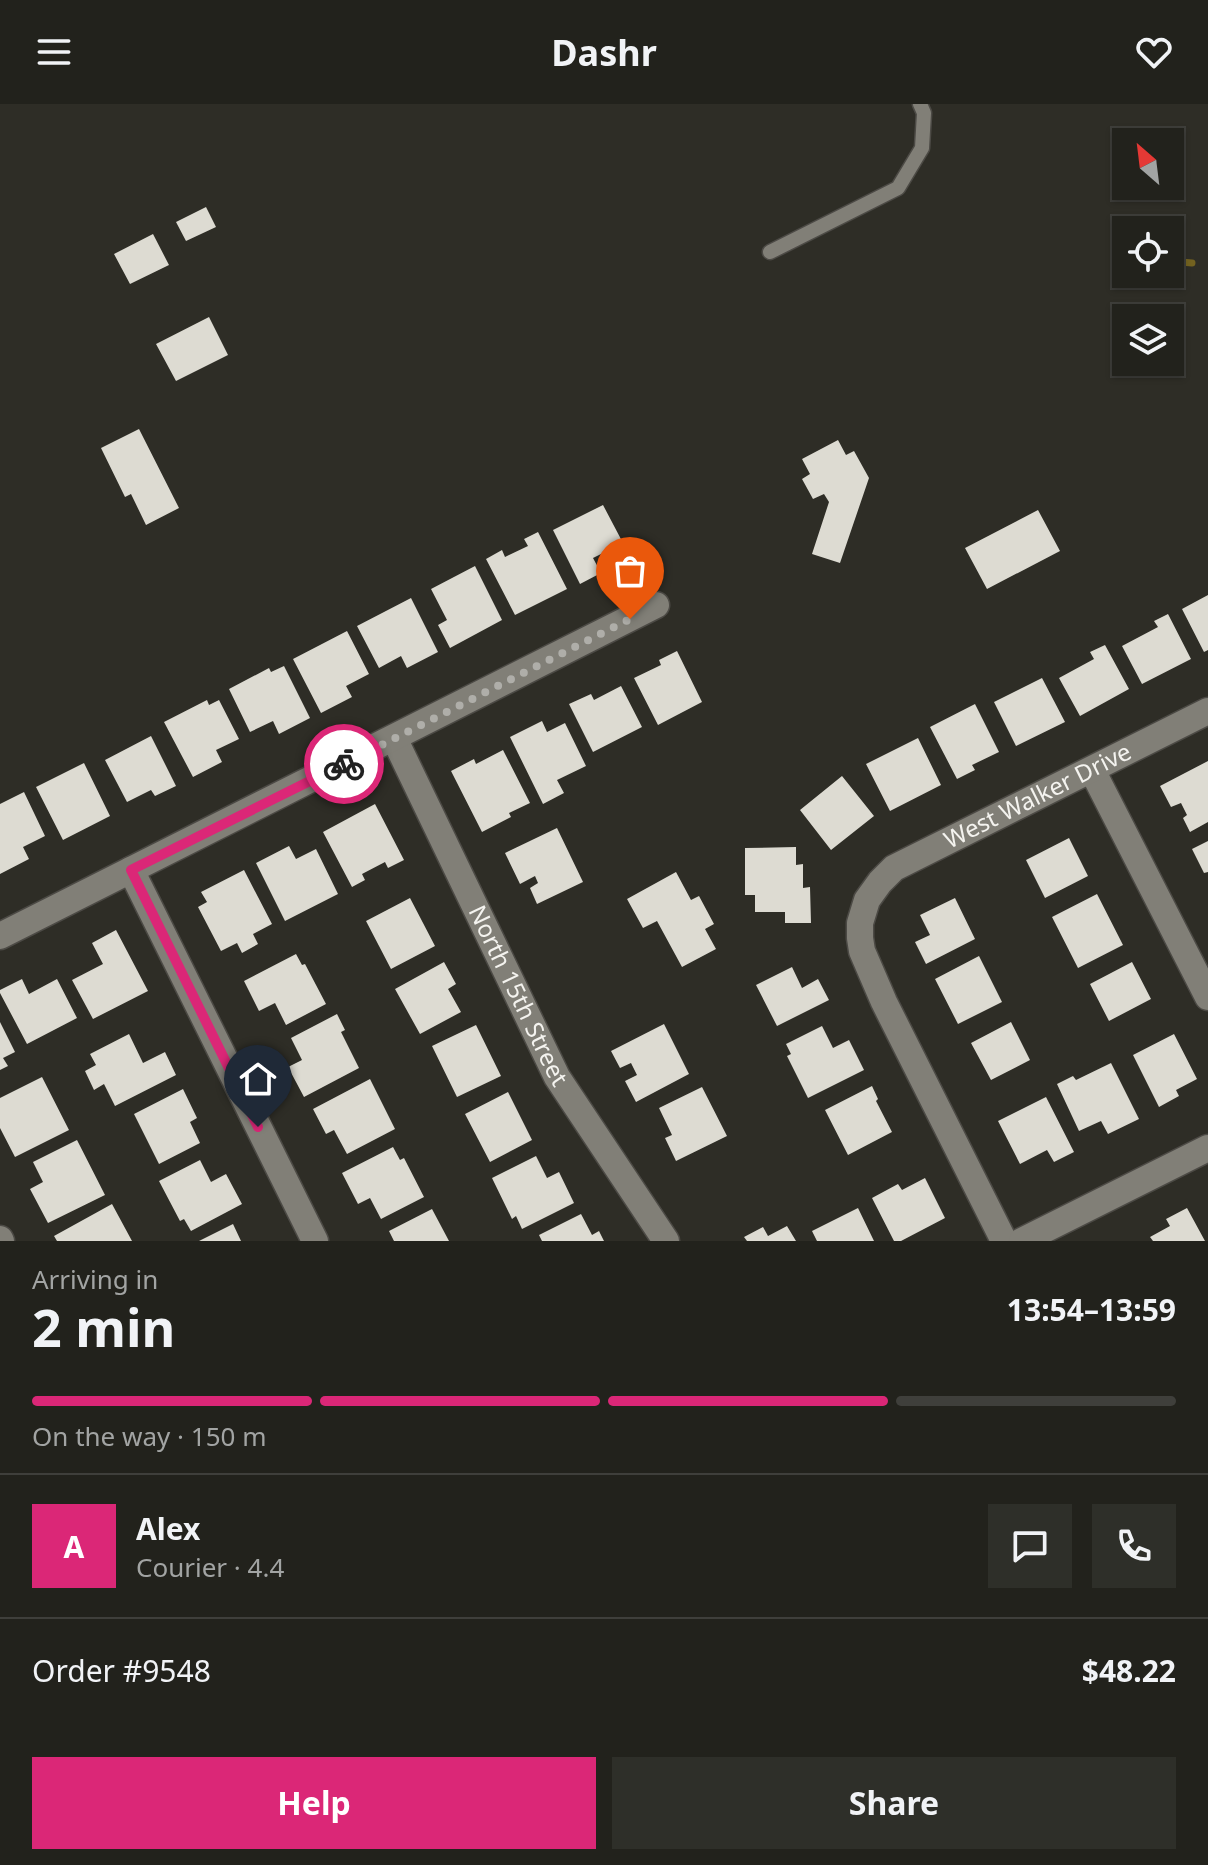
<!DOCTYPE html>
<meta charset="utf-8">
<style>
:root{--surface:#22221c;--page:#2e2f29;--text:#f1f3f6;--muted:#a2a4a3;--line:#3f3f3b;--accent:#db2777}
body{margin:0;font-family:"Noto Sans",sans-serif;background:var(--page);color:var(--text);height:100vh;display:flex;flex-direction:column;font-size:30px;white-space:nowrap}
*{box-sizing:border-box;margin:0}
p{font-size:26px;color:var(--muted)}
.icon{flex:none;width:44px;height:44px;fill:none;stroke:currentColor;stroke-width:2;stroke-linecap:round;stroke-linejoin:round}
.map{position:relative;height:1137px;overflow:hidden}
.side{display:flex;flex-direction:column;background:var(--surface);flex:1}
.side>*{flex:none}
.needle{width:52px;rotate:332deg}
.tools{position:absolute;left:1112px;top:24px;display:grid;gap:16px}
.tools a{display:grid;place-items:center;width:72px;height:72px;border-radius:0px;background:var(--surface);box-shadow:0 2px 6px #0004,0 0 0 2px var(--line);font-size:40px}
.pin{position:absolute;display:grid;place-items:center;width:68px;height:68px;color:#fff;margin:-82px -34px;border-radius:50% 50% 50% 0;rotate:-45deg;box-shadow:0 0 8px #0007}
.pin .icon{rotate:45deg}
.courier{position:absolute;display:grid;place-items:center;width:80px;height:80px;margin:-40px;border:6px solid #db2777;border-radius:50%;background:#fff;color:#222;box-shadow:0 2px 10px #0007}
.summary em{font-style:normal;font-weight:700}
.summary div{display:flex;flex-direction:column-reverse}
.summary{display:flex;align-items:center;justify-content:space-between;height:136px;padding:0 32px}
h1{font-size:52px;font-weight:700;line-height:60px}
.bar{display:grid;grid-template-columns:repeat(4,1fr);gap:12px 8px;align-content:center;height:96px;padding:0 32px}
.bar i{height:10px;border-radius:6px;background:var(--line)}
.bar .current{background:var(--accent)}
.bar p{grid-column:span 4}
.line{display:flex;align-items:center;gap:20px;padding:0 32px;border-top:2px solid var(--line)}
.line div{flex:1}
.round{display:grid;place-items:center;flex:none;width:84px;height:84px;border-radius:0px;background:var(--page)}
.cta{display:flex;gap:16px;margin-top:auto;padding:16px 32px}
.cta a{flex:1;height:92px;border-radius:0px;background:var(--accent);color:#fff;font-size:32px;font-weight:700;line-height:92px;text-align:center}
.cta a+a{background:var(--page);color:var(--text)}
header{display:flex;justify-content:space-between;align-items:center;height:104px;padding:0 32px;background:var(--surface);font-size:36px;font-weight:700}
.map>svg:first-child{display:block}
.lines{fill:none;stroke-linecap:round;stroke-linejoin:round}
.stream{stroke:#736220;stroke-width:7}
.building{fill:#dddbd2}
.lane-casing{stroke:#4c4a45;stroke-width:17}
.street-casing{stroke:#4c4a45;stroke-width:29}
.lane{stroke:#817f77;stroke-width:14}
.street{stroke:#817f77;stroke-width:26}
.done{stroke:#afaea9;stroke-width:8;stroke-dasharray:0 14.4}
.route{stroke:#db2777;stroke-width:10}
.labels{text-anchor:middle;stroke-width:8;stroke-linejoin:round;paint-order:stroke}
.street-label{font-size:24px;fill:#f4f3ef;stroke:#2e2d26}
</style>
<header><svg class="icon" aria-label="menu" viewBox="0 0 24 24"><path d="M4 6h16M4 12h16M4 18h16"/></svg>Dashr<svg class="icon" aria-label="heart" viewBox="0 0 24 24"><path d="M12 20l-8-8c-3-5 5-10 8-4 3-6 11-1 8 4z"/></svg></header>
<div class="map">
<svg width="1208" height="1137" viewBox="0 0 1208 1137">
<rect width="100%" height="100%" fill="#2e2d26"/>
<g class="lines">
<path class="stream" d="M1170 157 1192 159"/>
</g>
<path class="building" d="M206 103 216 123 186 137 176 118Z
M153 130 169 161 130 180 114 150Z
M209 213 228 251 176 277 156 240Z
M139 325 179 404 146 421 131 390 125 393 101 344Z
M838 336 846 351 854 347 869 374 840 459 812 450 829 398 824 390 813 395 802 375 810 370 802 355Z
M603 401 623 439 593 454 601 469 580 480 553 426Z
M1038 406 1060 447 987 485 965 444Z
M538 428 567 485 515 511 486 455 502 446 505 453 528 442 524 435Z
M475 462 502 516 450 544 438 521 447 516 431 485Z
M1208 491V546L1204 548 1182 505Z
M411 494 438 548 407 564 401 552 379 564 357 522Z
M1168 510 1191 555 1142 580 1122 542 1158 523 1154 517Z
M347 527 369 570 346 582 352 593 321 609 293 555Z
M1105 541 1129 585 1080 612 1059 574 1094 555 1090 548Z
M677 547 702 598 658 621 634 574 661 561 659 556Z
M284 562 310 614 279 630 273 617 250 628 229 585 269 564 271 568Z
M1042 574 1065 618 1016 642 994 598Z
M621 582 642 623 593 648 569 600 591 590 594 596Z
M207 596 209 601 219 596 239 635 216 646 222 658 193 673 164 618Z
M975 600 999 648 972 661 975 666 957 675 930 623Z
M542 617 547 628 565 619 586 662 557 676 564 689 543 700 510 633Z
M151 632 176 682 155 692 151 686 127 698 105 656Z
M918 634 941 681 890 707 866 660Z
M503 646 530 699 509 709 511 713 482 728 451 667 474 655 476 660Z
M1208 657V718L1190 728 1183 714 1187 711 1181 699 1171 703 1160 682Z
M84 659 110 712 63 736 36 683Z
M842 672 874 712 831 746 800 706Z
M24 688 45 732 23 743 29 755 0 770V700Z
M375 700 404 756 388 764 385 758 362 770 365 776 352 783 323 728Z
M557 724 583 778 537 800 530 784 538 779 535 772 520 780 505 749Z
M1069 734 1088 772 1045 794 1026 756Z
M1208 737V768L1204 769 1192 745Z
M289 742 296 755 316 745 338 790 285 817 256 759Z
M796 743V761L803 760V784L810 783 811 819H785V808H755V791H745V744Z
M244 766 272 820 253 830 258 840 242 849 237 839 221 847 198 803 207 798 201 788Z
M676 768 691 796 699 792 714 820 705 825 716 845 682 863 657 817 643 824 627 795Z
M1097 790 1123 841 1078 864 1052 813Z
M410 794 435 842 391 865 366 817Z
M955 794 975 835 926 860 915 838 930 831 920 811Z
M116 826 148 887 93 915 72 876 103 860 92 839Z
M296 850 302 861 305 860 326 900 286 921 275 899 259 907 244 877Z
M979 852 1002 898 958 920 935 875Z
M444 858 456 880 448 885 461 908 420 930 395 885Z
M1132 858 1151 895 1109 917 1090 880Z
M792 863 802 884 818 875 829 896 777 922 756 881Z
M22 875 29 890 57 875 77 914 27 940 0 889V886Z
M337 910 345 926 341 928 359 964 304 993 288 963 302 956 291 934Z
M0 918 15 948 3 954 8 962 0 966Z
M1011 918 1030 956 991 976 971 939Z
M664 920 689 970 636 998 625 977 637 971 631 959 620 964 611 947Z
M476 921 501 972 457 993 432 942Z
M822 922 833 944 849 936 864 966 808 994 787 952 791 950 786 940Z
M129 930 143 959 165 948 176 971 115 1002 104 980 94 986 85 967 96 961 90 950Z
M1174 930 1197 975 1176 986 1179 992 1159 1003 1133 951Z
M1111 959 1139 1015 1108 1030 1101 1017 1079 1027 1057 980 1073 972 1076 976Z
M42 973 69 1026 15 1053 0 1024V994Z
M370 975 395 1025 347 1050 334 1026 326 1030 313 1005Z
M872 982 878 995 876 997 892 1028 848 1051 825 1006Z
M702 983 727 1032 676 1057 665 1034 672 1031 659 1004Z
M183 985 197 1014 190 1018 200 1039 159 1060 134 1010Z
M508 988 532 1036 490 1058 465 1010Z
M1046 993 1074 1048 1054 1058 1047 1046 1020 1060 998 1017Z
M77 1036 105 1091 48 1119 30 1085 43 1078 33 1058Z
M393 1043 400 1056 404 1054 424 1093 381 1115 370 1094 358 1100 342 1069Z
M536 1052 547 1074 559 1068 574 1099 522 1125 516 1112 512 1115 492 1074Z
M200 1056 211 1078 226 1070 242 1100 191 1127 184 1115 180 1117 159 1077Z
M925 1074 945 1114 901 1137H894L872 1094 898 1080 902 1086Z
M112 1100 132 1137H57L54 1132Z
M858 1104 874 1137H817L812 1127Z
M1187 1104 1205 1137H1153L1150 1133 1170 1122 1166 1115Z
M432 1105 449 1137H394L389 1127Z
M581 1110 592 1131 599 1127 604 1137H542L539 1131Z
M233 1120 241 1137H199Z
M787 1122 796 1137H747L744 1133 763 1123 768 1132Z"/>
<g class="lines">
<g class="lane-casing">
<path id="lane" d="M770 148 898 84 922 44 924 9 920 0"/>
</g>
<g class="street-casing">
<g id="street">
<path id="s1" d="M394 634 557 973 666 1137"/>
<path d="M1092 666 1208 893"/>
<path d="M131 766 315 1137"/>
<path d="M0 832 656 501"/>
<path d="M0 1135 1 1137"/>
<path id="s2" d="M1004 1137 884 898 862 847 860 834V819L867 796 880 778 894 764 1208 607"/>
<path d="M1022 1137 1208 1044"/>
</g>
</g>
<use href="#lane" class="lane"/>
<use href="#street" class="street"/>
</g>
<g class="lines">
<path class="done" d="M344 660 630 515"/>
<path class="route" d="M258 1023 131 766 344 660"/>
</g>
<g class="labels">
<g class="street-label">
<text dy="8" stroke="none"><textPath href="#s2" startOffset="578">West Walker Drive</textPath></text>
<text dy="8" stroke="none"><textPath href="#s1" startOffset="286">North 15th Street</textPath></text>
</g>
</g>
</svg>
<div class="tools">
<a><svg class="needle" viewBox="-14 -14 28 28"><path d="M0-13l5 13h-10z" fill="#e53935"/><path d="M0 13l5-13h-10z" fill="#a2a4a3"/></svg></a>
<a><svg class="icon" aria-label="locate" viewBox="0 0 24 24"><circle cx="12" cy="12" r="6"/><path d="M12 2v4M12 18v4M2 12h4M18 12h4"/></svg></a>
<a><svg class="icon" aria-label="layers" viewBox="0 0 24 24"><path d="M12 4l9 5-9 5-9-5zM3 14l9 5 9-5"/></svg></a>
</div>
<div class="pin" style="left:630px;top:515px;background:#ea580c"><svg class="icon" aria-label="bag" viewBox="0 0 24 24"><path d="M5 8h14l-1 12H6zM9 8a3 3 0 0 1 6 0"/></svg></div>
<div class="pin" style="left:258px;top:1023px;background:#1f2937"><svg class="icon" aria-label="home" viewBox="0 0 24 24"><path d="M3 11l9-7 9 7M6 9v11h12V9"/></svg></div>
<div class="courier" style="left:344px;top:660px"><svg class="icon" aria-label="bike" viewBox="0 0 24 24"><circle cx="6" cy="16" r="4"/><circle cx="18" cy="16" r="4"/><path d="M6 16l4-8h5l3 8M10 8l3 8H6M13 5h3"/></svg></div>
</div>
<section class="side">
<div class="summary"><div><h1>2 min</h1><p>Arriving in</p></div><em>13:54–13:59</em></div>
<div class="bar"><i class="current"></i><i class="current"></i><i class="current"></i><i></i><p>On the way · 150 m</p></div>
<div class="line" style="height:144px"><b class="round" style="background:var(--accent);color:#fff">A</b><div><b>Alex</b><p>Courier · 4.4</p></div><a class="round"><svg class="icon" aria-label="chat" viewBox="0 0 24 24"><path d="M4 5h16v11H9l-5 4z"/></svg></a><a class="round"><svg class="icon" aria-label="phone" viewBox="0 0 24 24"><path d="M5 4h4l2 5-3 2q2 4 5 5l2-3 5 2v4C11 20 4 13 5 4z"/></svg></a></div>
<div class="line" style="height:104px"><div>Order #9548</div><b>$48.22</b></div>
<div class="cta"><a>Help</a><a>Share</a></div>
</section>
